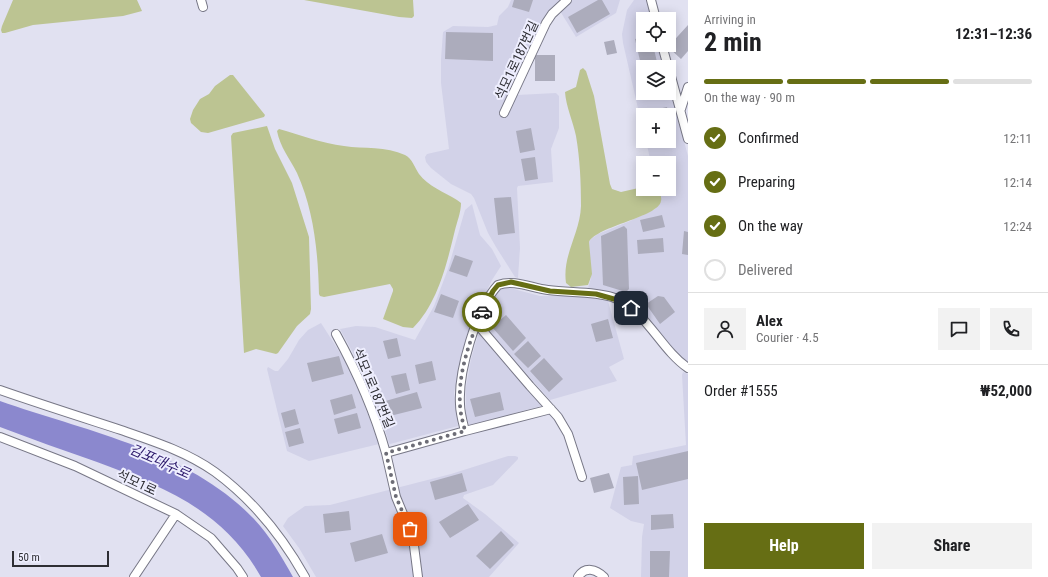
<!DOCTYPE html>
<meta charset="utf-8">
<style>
:root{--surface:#fff;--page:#f2f2f2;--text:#202124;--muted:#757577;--line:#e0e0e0;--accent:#666e14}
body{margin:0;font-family:"Roboto Condensed","Noto Sans KR",sans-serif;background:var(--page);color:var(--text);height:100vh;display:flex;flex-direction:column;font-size:15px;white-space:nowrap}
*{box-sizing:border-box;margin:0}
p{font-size:13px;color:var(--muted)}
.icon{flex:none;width:22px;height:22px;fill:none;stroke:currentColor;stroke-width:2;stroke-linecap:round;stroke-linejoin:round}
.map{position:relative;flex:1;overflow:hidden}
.drawer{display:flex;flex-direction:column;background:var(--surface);width:360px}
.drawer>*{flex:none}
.fabs{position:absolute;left:636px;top:12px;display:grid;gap:8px}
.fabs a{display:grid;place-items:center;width:40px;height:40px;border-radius:0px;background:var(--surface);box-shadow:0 2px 10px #0003;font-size:20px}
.scale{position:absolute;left:12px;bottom:10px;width:97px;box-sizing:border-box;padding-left:4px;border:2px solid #2e2e34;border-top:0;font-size:11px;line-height:14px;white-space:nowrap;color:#2e2e34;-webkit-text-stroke:3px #eeeefe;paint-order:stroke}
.pin{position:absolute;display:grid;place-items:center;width:34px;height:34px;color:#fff;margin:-17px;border-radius:8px;box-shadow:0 2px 6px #0006}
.courier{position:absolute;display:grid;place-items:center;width:40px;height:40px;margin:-20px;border:3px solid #666e14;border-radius:50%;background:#fff;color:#222;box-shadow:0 1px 5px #0007}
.head em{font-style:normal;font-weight:700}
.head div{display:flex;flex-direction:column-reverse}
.head{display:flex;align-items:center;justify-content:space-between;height:68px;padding:0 16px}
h1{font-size:26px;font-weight:700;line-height:30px}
.bar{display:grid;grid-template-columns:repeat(4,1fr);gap:6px 4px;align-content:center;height:48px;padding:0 16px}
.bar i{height:5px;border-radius:3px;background:var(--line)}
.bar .on{background:var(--accent)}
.bar p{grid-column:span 4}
.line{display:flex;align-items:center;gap:10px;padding:0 16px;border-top:1px solid var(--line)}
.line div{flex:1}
.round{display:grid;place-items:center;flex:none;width:42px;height:42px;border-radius:0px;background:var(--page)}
ol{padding:0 16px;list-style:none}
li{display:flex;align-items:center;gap:12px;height:44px}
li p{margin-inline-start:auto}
li .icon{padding:4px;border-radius:50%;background:var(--accent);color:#fff;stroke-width:4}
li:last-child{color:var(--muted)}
li i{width:22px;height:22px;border:2px solid var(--line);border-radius:50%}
.action{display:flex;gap:8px;margin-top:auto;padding:8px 16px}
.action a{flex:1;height:46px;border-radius:0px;background:var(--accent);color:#fff;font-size:16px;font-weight:700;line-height:46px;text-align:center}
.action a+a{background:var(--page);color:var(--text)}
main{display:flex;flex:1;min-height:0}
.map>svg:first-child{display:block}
.built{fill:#d2d2e8}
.green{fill:#bcc492}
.water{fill:#8b88ce}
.building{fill:#acacbc}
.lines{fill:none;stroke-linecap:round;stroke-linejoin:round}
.lane-casing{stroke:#777786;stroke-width:10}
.lane{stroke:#fff;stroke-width:8}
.done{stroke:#6d6d76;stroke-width:4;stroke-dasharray:0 7.2}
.route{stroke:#666e14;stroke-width:5}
.labels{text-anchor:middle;stroke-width:4;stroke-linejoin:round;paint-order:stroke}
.street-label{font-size:13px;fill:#2e2e34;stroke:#eeeefe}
.water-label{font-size:14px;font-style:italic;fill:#2b186a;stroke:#eeeefe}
</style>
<main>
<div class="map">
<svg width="688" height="577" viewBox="0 0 688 577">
<rect width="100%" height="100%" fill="#e1e1f1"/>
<path class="built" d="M511 0H620L616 13 576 37 560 11 540 26 509 91 517 95 556 93 559 96V128L551 149 553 182 518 186 517 188 520 248 518 278 515 277 496 247 488 233 474 198 471 194 451 184 431 168 426 162 425 157 427 154 449 149 441 83V59L443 32 453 26 488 27 497 25 499 16 508 7Z
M634 0H648L652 19H643V45H658L664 67H643V93H669V86L688 156V364L680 356 642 312 629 300 615 294 590 290 588 288 591 278 589 242 591 239 598 234 630 221 655 209 661 200 659 189H669V163H651L646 141H669V115H643V130L623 43 622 34 627 10Z
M472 204 480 235 492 249 501 266 492 280 478 309 462 353 454 393 458 426 390 444 389 443 380 413 366 377 340 329 356 326 375 327 415 340 434 306 448 269 465 210Z
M506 287 540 296H577L608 301 624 359 609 367 617 381 550 400 498 342 484 322 486 312 498 291Z
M321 323 344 359 354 378 379 444 309 461 287 451 267 369 268 367 275 371H278L288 359 299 340 308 330Z
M478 335H480L540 403 541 406 501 417 470 425 469 424 466 415V387L471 359Z
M683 372 688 374V577H641L642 537 644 524 631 521 610 508 621 467 632 465 633 456 686 445 682 375Z
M508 456H515L518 457V459L493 485 464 495 463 498 485 514 519 543 489 577H316L299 548 283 526 288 518 305 506 330 505 451 474Z"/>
<path class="green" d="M13 0H137L142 11 123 16 33 25 5 33H2L1 30 2 26Z
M304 0H413L414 16 412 18 399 17Z
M583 68 586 71 594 96 610 184 612 189 621 192 643 187V189H659C660 193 662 198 661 201 659 217 597 226 589 242L592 274 588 285 571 287 566 283C562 255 580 234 581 206 581 183 580 159 576 136 573 121 566 107 565 92L576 87 580 70Z
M230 75H233L265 115 264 117 208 133 201 132 191 123 190 119 193 110 200 99 209 94 215 86Z
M267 126 275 149 292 183 309 237 311 309 310 314 297 326 278 353 276 354 256 349 244 353 231 136 233 133Z
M279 129C300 135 322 143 344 146 364 149 386 146 405 155 412 158 415 168 419 174 428 186 444 192 457 200L461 203C461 212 457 222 455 230 447 263 438 303 413 328L403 327 383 319 393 291V289L390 284 324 297 320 296 319 294C318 252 314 211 297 173 290 159 280 147 277 131Z"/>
<path class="water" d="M0 401C85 431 187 450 252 517 269 534 281 556 293 577H261C224 511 165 487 97 462 65 451 32 439 0 427Z"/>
<path class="building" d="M514 0H533L529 12 512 7Z
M598 0H602L610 14 577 33 568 17Z
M688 25V51L681 59 668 47Z
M446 32 493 33V61L445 59Z
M643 37V45H653L657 62 641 65 635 39Z
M614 40 617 53 607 55 604 42Z
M535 55H555V81H535Z
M667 107 669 115H649V111Z
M531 128 535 150 520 153 516 131Z
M535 157 538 179 525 181 521 159Z
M511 197 515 233 498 235 494 198Z
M662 215 665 227 643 232 640 220Z
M624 226 627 229 629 289 626 292 603 285 601 236Z
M684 231 688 232V255L682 254Z
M663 238 664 252 638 254 637 240Z
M455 255 473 261 467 277 449 271Z
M441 294 459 301 453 318 434 312Z
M658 296 664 297 675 312 660 324 646 304Z
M506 315 526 338 513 351 492 327Z
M608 319 613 338 596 342 591 324Z
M397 338 401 356 388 359 383 341Z
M528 341 541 356 528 368 514 354Z
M339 356 344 374 312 382 307 363Z
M544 358 563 379 549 392 530 371Z
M432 361 436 380 419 384 415 365Z
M406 373 410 390 396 394 391 376Z
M417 392 422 408 386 417 382 402Z
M500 392 504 410 475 417 470 399Z
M352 394 356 408 334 415 330 400Z
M295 409 299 424 285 428 281 413Z
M357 413 361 428 338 434 334 419Z
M300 428 304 443 289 447 285 432Z
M688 451V479L642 490 636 463Z
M462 473 467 491 435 500 430 482Z
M609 473 614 488 594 493 590 478Z
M638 476 639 504 624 505 623 477Z
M468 504 479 520 450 538 439 522Z
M349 511 351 530 325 533 323 514Z
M673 514 674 528 651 530V515Z
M501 531 514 545 490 569 476 556Z
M382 534 388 553 355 562 350 543Z
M650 551H670L669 577H650Z"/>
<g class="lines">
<g class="lane-casing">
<path id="lane" d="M201 0 203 7
M651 0 656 19
M662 45 668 67
M669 69 688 139
M681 109 688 87
M504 113 546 23 552 14 567 0
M477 324 530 386 558 417 568 434 582 477
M336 334C357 372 374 410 386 453
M0 390C40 404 81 417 121 430 153 441 187 452 215 472 253 500 282 536 305 577
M465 431 551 409
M0 437 75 466 176 514 211 538 237 568 243 577
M134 577 176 514
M418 577 413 538 396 497 386 453 465 431C463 423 460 413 460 404 458 372 476 309 498 285 515 279 531 288 548 290 569 293 592 291 612 297 646 309 660 349 688 368
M578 577C585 566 596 569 604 577"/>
</g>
<use href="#lane" class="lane"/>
</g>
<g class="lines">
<path class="done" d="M410 529 396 497 386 453 465 431C463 422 460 413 460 404 458 372 470 340 482 312"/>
<path class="route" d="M482 312 493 291 498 285 511 282 550 291 596 294 621 301 631 308"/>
</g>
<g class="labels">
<g class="street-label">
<text transform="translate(516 60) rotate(-65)" y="5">석모1로187번길</text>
<text transform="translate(374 388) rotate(67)" y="5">석모1로187번길</text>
<text transform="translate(137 482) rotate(25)" y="5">석모1로</text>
</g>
<g class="water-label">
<text transform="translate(160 461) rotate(24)" y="5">김포대수로</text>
</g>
</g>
</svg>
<div class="fabs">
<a><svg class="icon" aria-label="locate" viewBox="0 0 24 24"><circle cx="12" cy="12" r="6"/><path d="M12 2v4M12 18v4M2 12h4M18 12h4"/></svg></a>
<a><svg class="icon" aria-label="layers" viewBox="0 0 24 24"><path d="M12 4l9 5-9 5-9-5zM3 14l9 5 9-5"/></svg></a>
<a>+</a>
<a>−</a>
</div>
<div class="scale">50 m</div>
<div class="pin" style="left:410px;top:529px;background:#ea580c"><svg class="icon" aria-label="bag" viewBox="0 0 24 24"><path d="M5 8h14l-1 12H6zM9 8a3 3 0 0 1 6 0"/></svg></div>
<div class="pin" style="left:631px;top:308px;background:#1f2937"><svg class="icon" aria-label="home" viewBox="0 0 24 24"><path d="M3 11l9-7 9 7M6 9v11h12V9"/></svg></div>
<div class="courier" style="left:482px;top:312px"><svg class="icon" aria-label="car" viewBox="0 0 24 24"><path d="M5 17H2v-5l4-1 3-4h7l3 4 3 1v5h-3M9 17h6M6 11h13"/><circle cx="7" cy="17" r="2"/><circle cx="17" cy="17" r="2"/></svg></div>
</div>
<section class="drawer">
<div class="head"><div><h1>2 min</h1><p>Arriving in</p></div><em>12:31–12:36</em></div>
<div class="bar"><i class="on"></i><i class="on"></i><i class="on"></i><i></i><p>On the way · 90 m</p></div>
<ol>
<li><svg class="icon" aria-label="check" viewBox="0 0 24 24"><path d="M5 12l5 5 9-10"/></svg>Confirmed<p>12:11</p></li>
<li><svg class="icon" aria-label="check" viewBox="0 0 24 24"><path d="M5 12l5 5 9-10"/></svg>Preparing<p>12:14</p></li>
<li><svg class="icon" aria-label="check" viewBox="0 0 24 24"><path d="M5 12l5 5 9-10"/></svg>On the way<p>12:24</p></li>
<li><i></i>Delivered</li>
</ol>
<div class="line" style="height:72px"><a class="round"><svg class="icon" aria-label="person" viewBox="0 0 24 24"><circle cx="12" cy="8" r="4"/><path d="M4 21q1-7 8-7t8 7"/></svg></a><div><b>Alex</b><p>Courier · 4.5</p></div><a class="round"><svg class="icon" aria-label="chat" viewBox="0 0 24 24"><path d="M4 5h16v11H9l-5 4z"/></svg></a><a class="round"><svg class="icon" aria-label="phone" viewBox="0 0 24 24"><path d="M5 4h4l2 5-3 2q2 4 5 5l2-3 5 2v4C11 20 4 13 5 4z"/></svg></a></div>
<div class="line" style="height:52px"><div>Order #1555</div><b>₩52,000</b></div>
<div class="action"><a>Help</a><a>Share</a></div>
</section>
</main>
